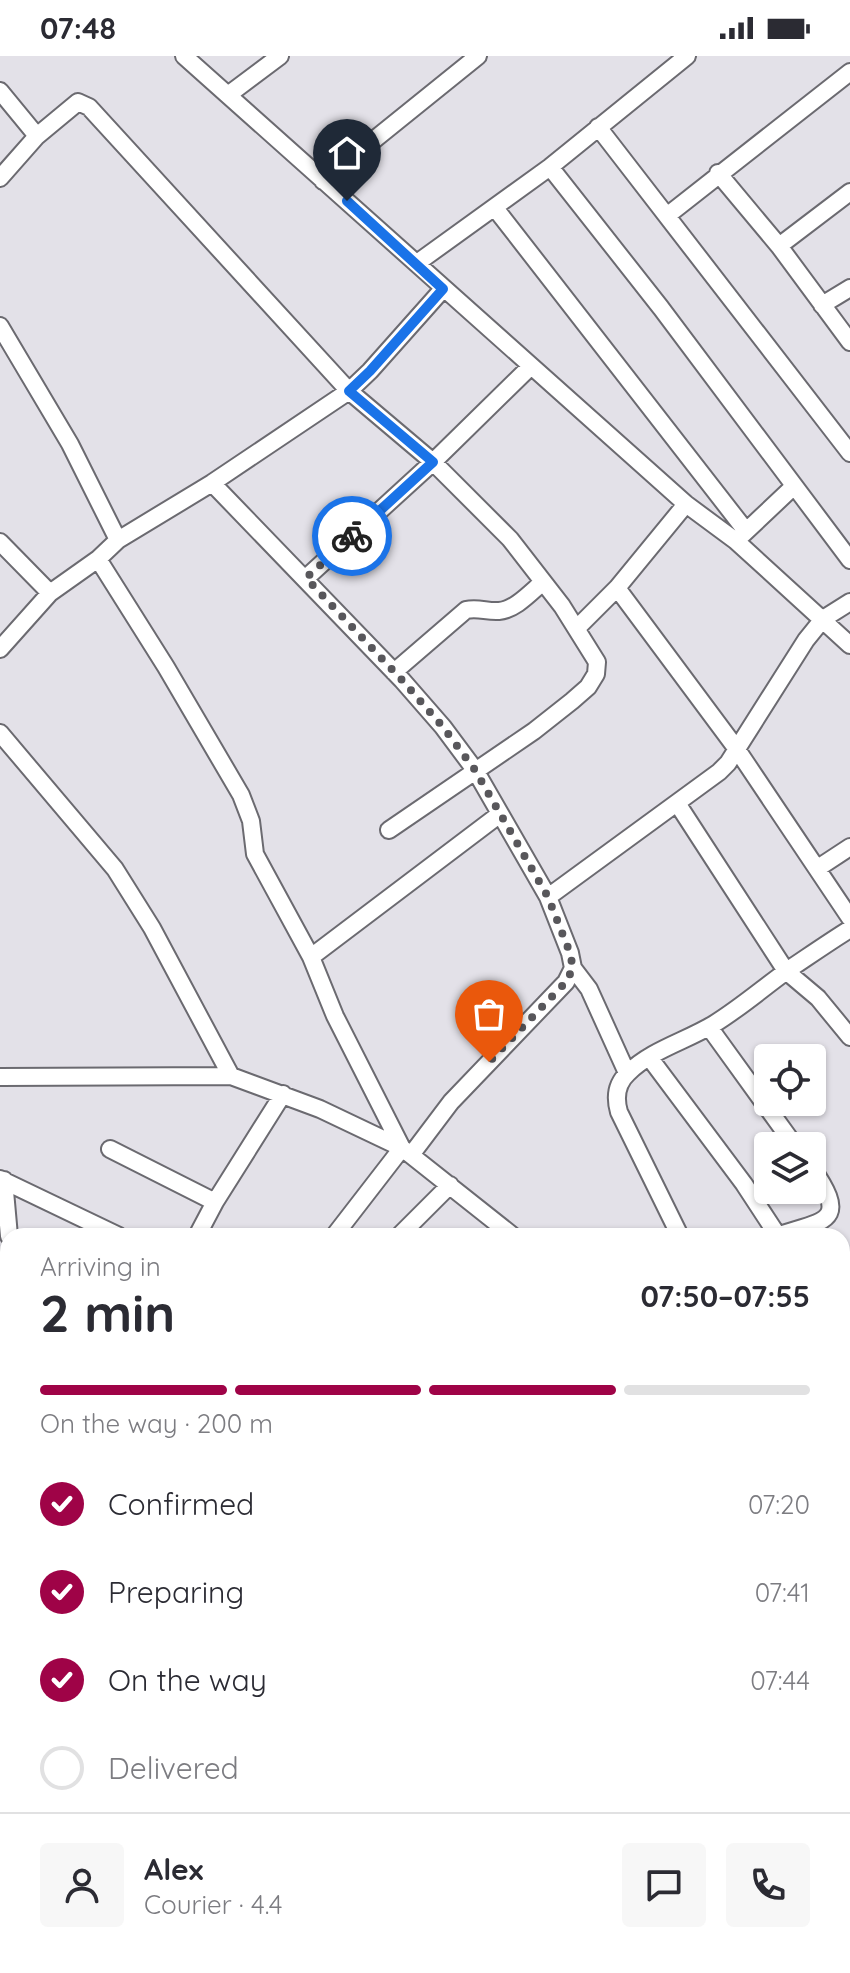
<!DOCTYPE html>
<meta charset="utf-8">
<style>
:root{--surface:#fff;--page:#f7f7f7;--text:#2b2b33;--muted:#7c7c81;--line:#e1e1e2;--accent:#9f0347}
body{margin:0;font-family:Quicksand,sans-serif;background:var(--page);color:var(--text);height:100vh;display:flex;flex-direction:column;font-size:30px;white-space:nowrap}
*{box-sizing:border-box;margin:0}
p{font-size:26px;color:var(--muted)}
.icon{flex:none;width:44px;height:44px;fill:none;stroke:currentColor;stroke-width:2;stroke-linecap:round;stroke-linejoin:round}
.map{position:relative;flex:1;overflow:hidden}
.drawer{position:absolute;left:0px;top:1172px;width:850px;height:746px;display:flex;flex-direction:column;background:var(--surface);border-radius:24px 24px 0 0;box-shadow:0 2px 6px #0004}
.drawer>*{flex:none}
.controls{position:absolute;left:754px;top:988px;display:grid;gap:16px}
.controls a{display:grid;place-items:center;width:72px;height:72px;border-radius:8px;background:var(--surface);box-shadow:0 2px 6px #0004;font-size:40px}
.pin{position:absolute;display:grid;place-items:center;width:68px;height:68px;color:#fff;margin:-82px -34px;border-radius:50% 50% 50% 0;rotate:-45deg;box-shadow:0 0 8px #0007}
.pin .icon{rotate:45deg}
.courier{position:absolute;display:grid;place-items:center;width:80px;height:80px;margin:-40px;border:6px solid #1a73e8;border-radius:50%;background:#fff;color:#222;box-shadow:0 2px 10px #0007}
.summary em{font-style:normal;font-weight:700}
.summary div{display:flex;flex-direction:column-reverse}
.summary{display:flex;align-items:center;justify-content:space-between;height:136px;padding:0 40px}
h1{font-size:52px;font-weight:700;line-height:60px}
.bar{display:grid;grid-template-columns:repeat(4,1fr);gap:12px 8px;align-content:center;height:96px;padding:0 40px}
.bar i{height:10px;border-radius:6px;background:var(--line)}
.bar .selected{background:var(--accent)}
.bar p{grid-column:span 4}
.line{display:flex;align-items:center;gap:20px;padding:0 40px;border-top:2px solid var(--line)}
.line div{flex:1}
.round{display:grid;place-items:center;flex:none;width:84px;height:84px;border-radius:8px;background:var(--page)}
ol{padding:0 40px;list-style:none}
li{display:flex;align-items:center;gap:24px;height:88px}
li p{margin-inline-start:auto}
li .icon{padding:8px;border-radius:50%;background:var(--accent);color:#fff;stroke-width:4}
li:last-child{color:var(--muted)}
li i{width:44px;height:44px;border:4px solid var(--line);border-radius:50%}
.status{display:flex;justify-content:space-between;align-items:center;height:56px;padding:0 40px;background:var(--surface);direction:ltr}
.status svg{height:22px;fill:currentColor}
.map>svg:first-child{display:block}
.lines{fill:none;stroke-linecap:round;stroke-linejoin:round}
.minor-casing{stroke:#6b6a70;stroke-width:20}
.minor{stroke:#fff;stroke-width:16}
.done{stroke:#58575b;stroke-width:8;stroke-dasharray:0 14.4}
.route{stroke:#1a73e8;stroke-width:10}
</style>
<div class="status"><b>07:48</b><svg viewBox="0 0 49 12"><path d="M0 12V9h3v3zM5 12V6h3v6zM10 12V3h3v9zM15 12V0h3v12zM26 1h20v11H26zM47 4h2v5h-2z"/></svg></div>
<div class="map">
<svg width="850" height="1917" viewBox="0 0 850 1917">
<rect width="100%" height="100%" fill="#e3e1e8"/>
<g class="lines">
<g class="minor-casing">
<path id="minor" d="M184 0 686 448 736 485 850 589
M0 35 37 80
M228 39 280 0
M598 71 850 397
M550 111 661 252 850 504
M718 117 779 190 850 286
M0 122 37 80 78 46 89 51 349 335 433 406 510 483 562 550 597 606 596 618 588 631 572 645 534 675 389 774
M323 125 478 0
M495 152 746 475
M668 159 850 16
M779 190 850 136
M417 207 550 111 687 0
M822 249 850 232
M0 270 70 388 118 484
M212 427 402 624 443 671 475 714 548 841 570 897 573 912 566 926 451 1046 411 1099
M739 482 793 431
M0 486 50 537
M98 503 166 611 241 739 251 765 255 798 311 901 335 960 402 1092 334 1180
M306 522 433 406 531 310
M617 532 736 692 850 862
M577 572 617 532 686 448
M0 593 50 537 98 503 118 484 212 427 349 335 370 315 443 233
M394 616 466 554C478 551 487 556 499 555 515 554 531 536 543 526
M0 677 115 813 152 872 231 1020
M677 747 786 915 818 942 850 981
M818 812 850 791
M548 841 719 716 728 707 806 584 823 563 850 546
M311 901 500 758
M573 912 589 933 627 1017
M709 971 795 1090
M649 1001 744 1128 778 1180
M0 1021 231 1020 320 1053 402 1092 513 1180
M110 1093 215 1146
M0 1123 119 1180
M4 1124 9 1180
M197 1180 215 1146 283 1038
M399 1180 450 1129
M680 1180 619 1056C615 1042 616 1028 628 1017 651 994 686 985 714 968 740 952 763 932 788 914 809 900 829 886 850 873
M776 1180C825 1164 850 1167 812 1112
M842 1245 850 1241
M842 1340 850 1336
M0 1390 8 1393
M842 1436 850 1444
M842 1503 850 1498
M842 1567 850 1564
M0 1601 8 1597
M0 1638 8 1625"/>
</g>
<use href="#minor" class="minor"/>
</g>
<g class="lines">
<path class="done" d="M352 480 306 522 402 624 443 671 475 714 548 841 570 897 573 912 566 926 489 1006"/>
<path class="route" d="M347 145 443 233 370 315 349 335 433 406 352 480"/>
</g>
</svg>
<div class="controls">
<a><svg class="icon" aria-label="locate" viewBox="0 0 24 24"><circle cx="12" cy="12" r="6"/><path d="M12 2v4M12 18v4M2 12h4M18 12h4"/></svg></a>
<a><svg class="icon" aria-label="layers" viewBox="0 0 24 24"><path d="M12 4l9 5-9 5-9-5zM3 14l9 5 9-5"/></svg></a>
</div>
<div class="pin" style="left:489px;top:1006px;background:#ea580c"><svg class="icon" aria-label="bag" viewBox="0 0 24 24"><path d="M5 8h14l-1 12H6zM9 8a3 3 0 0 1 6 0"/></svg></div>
<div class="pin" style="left:347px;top:145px;background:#1f2937"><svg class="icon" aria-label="home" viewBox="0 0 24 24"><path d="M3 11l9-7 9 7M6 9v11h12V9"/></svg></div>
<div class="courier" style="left:352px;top:480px"><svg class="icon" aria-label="bike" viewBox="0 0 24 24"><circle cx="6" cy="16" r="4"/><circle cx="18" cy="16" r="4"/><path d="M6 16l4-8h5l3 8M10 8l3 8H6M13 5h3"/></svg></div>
<section class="drawer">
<div class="summary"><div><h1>2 min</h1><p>Arriving in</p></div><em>07:50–07:55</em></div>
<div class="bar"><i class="selected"></i><i class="selected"></i><i class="selected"></i><i></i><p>On the way · 200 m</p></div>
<ol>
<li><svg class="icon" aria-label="check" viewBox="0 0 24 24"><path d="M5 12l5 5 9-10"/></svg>Confirmed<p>07:20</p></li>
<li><svg class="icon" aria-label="check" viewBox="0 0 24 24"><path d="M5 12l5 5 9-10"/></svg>Preparing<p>07:41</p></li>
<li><svg class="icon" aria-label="check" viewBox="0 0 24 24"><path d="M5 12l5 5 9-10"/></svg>On the way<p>07:44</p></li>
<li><i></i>Delivered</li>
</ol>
<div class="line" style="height:144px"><a class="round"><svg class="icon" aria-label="person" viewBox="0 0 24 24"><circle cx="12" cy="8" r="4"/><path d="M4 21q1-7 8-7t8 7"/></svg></a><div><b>Alex</b><p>Courier · 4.4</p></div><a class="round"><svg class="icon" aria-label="chat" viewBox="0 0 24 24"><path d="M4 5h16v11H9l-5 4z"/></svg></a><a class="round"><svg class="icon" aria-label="phone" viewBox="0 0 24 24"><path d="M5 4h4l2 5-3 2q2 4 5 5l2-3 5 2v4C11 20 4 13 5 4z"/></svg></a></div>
</section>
</div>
